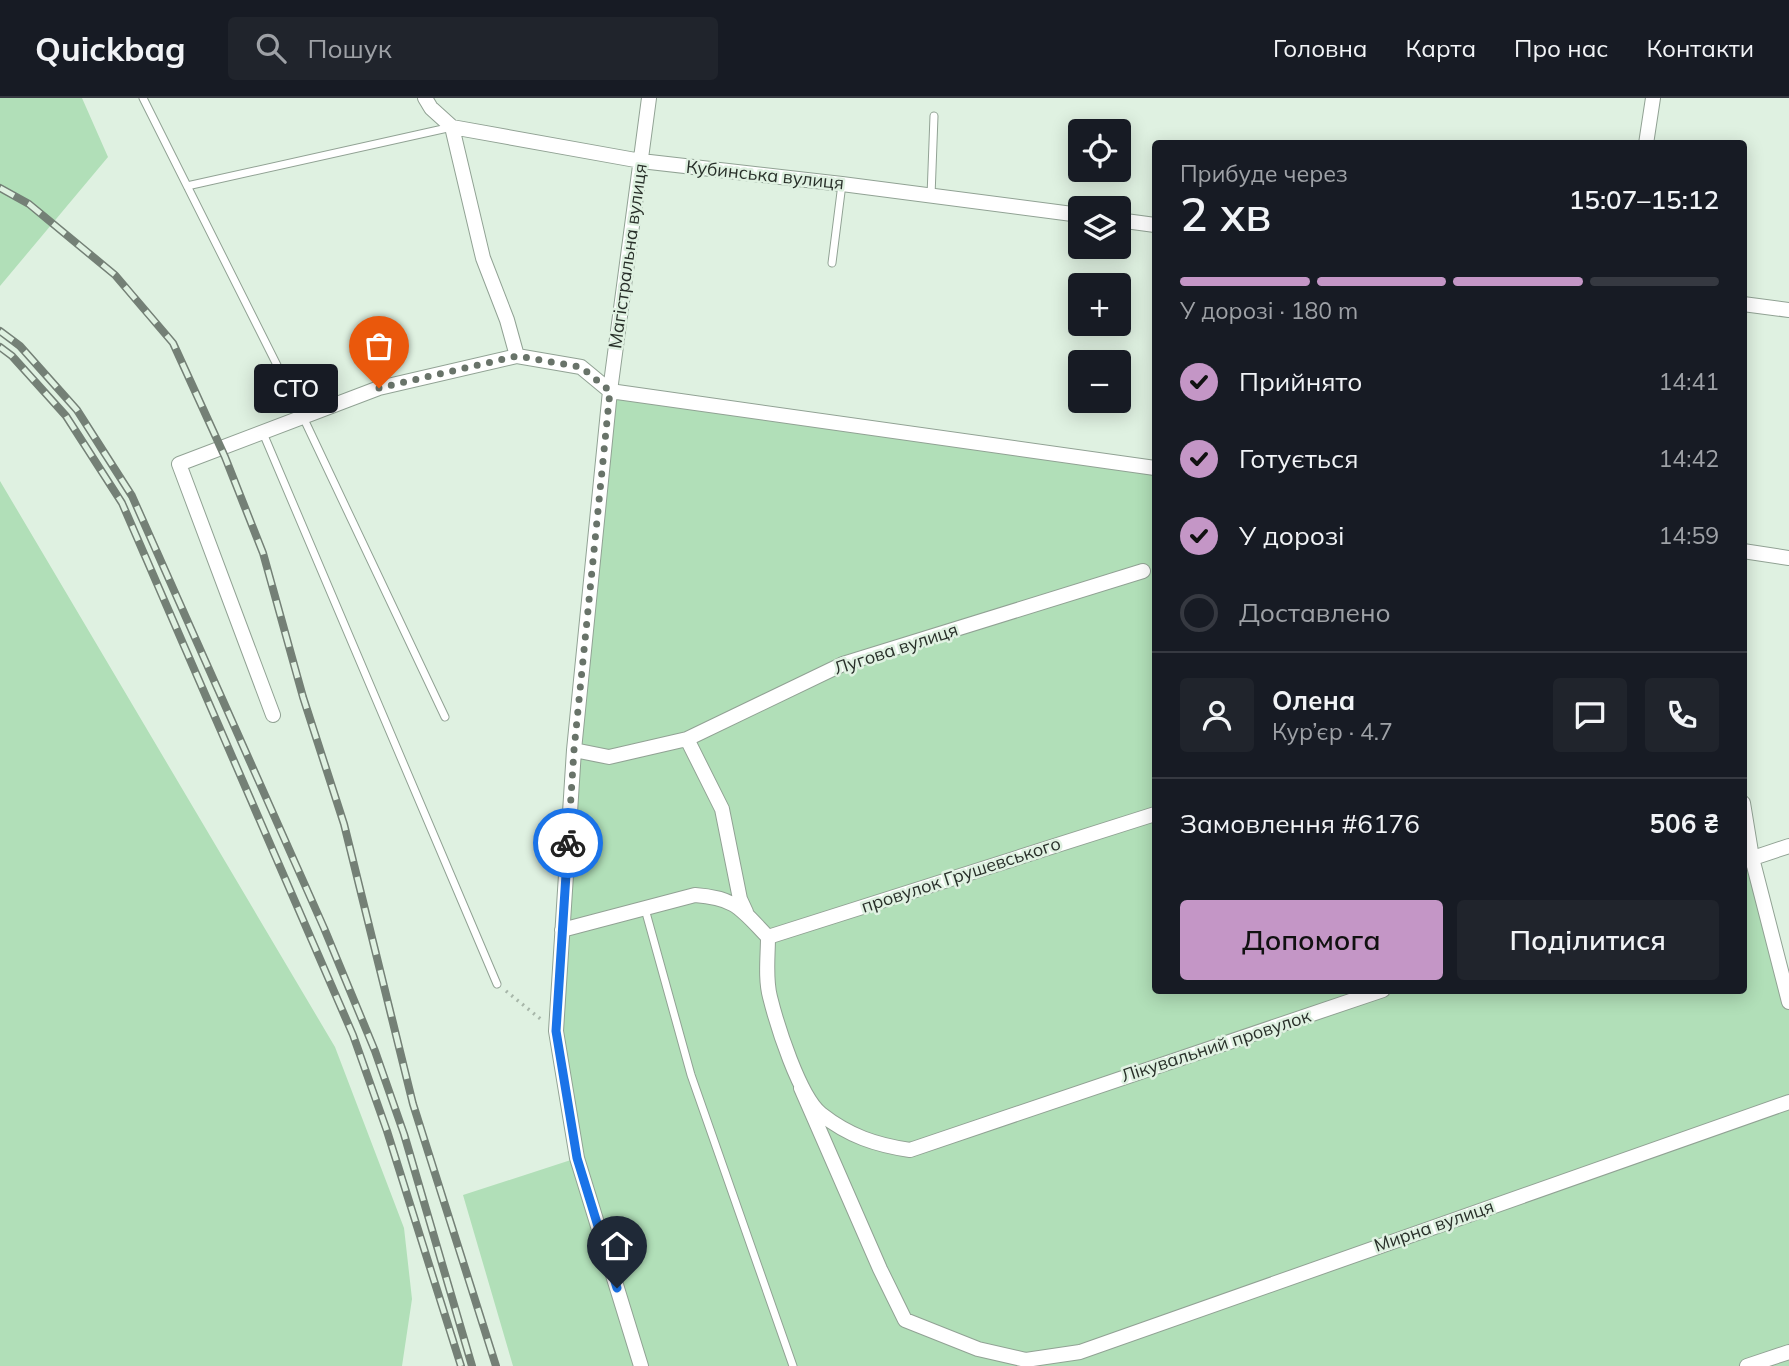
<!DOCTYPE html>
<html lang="uk">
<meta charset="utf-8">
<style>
:root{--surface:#171b24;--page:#20242c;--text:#f1f3f6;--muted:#9ea1a6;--line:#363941;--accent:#c496c6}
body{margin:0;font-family:Mulish,sans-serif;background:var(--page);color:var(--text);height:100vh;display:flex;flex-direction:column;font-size:26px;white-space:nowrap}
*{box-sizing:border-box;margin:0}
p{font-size:23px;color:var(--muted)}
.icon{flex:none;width:38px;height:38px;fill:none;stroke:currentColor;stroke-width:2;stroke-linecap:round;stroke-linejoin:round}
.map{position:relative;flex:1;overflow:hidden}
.drawer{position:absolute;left:1152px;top:42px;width:595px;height:854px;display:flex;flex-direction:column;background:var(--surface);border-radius:7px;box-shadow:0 4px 18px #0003}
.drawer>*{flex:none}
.tools{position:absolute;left:1068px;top:21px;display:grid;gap:14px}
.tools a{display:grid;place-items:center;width:63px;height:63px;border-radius:7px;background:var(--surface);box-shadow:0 4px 18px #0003;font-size:35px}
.pin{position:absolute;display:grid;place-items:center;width:60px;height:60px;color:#fff;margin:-72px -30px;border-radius:50% 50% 50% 0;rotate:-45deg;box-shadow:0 0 7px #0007}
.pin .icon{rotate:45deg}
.courier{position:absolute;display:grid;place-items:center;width:70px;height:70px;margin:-35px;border:5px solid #1a73e8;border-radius:50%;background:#fff;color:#222;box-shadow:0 2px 9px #0007}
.bubble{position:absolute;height:49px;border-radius:7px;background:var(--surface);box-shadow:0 4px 18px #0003;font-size:23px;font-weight:600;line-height:49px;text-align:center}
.head em{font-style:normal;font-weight:600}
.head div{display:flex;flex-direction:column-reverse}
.head{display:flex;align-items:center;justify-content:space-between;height:119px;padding:0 28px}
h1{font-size:46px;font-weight:600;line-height:52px}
.bar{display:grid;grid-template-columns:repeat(4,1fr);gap:10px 7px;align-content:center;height:84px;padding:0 28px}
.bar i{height:9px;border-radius:5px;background:var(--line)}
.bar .selected{background:var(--accent)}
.bar p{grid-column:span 4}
.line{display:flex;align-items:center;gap:18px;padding:0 28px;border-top:2px solid var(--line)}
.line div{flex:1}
.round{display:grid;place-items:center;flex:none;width:74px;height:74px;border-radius:7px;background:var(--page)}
ol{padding:0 28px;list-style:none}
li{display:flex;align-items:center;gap:21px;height:77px}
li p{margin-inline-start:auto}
li .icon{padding:7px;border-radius:50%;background:var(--accent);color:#111;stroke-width:4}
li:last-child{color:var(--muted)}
li i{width:38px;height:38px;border:4px solid var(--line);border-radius:50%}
.action{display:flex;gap:14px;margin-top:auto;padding:14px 28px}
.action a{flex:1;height:80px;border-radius:7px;background:var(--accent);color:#111;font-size:28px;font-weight:600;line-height:80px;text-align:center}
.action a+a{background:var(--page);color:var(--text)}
header{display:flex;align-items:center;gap:42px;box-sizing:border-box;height:98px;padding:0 35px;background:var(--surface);border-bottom:2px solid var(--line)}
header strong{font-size:33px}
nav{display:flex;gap:38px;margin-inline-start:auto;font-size:24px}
.search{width:490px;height:63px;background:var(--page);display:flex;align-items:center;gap:18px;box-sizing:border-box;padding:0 24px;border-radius:7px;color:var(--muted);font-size:26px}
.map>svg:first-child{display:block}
.green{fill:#b1dfb8}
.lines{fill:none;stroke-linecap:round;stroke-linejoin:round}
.lane-casing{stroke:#91a294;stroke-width:9}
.street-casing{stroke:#91a294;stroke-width:16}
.path{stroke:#a7b6a9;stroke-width:3.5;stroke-dasharray:2 5;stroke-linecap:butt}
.lane{stroke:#fff;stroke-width:7}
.street{stroke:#fff;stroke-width:14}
.rail-casing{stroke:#748076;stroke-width:8}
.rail{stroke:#dff1e1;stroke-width:5;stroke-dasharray:16;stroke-linecap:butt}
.done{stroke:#687369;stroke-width:7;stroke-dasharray:0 12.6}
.route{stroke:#1a73e8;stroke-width:9}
.labels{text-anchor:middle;stroke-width:5;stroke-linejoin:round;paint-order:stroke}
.street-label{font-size:18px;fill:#282f29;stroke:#dff1e1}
</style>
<header>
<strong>Quickbag</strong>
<div class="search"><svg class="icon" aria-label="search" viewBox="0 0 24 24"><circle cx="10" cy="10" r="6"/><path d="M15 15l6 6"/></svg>Пошук</div>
<nav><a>Головна</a><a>Карта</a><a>Про нас</a><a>Контакти</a></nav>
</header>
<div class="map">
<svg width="1789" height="1268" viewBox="0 0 1789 1268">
<rect width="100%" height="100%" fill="#dff1e1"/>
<path class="green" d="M0 0H82L108 59 0 188Z
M610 293 1155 370V892H1743V705L1789 904V1268H513L463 1097 577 1060 556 933Z
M0 383 335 949 404 1130 412 1201 402 1268H0Z"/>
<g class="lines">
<g class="lane-casing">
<path id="lane" d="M143 0 303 319 445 619
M187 88 452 29
M931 98 934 18
M832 165 842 86
M263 335 497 886
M645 811 691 977 793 1268"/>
</g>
<g class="street-casing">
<path id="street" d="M425 0 431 10 452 29 483 160 507 222 517 258
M452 29 641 63 842 86 1080 117
M1646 46 1653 0
M1118 122 1155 127
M1743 206 1789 212
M610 293 1155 370
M1743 453 1789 460
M273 617 179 366 379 290 517 258 581 269 610 293
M687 641 722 711 740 801 746 814
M574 652 609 659 687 641 843 566 1143 473
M1743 705 1752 760 1789 904
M1744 763 1789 748
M562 832 695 797C736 800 741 811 768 839 768 858 765 880 770 899 777 927 799 998 821 1016 849 1038 876 1047 910 1052L1383 892
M768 839 1155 716
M801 990 880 1171 905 1222 978 1251 1026 1262 1080 1254 1789 1004
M641 1268 577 1060 556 933 574 652 610 293 649 0
M1747 1268 1789 1254"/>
</g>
<path class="path" d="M506 893 543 923"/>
<use href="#lane" class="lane"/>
<use href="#street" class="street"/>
<g class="rail-casing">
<path id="rail" d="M0 90 29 106 115 177 173 245 225 359 263 455 303 599 344 726 413 1006 496 1268
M0 233 20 248 77 312 132 398 324 830 375 953 404 1036 472 1268
M0 249 12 258 66 318 122 405 353 937 387 1033 461 1268"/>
</g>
<use href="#rail" class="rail"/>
</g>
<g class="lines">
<path class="done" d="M379 290 517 258 581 269 610 293 574 652 568 745"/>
<path class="route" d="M568 745 556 933 577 1060 617 1190"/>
</g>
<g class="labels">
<g class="street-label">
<text transform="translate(765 77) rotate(6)" y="6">Кубинська вулиця</text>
<text transform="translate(628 158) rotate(-82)" y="6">Магістральна вулиця</text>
<text transform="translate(896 551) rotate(-18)" y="6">Лугова вулиця</text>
<text transform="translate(961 777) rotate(-18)" y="6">провулок Грушевського</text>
<text transform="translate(1216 948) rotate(-18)" y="6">Лікувальний провулок</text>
<text transform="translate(1434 1128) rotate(-19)" y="6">Мирна вулиця</text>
</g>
</g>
</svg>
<div class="tools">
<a><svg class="icon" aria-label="locate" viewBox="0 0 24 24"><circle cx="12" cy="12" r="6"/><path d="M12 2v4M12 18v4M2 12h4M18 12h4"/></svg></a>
<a><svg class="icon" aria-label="layers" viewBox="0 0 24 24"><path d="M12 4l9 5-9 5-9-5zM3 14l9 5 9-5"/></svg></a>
<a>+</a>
<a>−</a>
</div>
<div class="pin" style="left:379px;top:290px;background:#ea580c"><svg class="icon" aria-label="bag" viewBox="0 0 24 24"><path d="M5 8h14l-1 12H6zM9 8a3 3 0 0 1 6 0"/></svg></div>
<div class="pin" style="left:617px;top:1190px;background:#1f2937"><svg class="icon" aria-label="home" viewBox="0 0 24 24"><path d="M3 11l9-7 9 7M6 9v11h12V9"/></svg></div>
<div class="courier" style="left:568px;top:745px"><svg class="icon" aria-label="bike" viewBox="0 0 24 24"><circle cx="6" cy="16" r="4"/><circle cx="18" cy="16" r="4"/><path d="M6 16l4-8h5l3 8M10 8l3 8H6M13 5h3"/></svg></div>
<div class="bubble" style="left:254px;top:266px;width:84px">СТО</div>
<section class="drawer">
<div class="head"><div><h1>2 хв</h1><p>Прибуде через</p></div><em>15:07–15:12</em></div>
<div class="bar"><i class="selected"></i><i class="selected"></i><i class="selected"></i><i></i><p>У дорозі · 180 m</p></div>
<ol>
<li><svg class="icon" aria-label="check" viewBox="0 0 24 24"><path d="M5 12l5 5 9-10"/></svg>Прийнято<p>14:41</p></li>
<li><svg class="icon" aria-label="check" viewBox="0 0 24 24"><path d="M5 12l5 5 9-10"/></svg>Готується<p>14:42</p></li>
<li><svg class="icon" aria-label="check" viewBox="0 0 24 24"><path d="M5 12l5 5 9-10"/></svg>У дорозі<p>14:59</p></li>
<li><i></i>Доставлено</li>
</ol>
<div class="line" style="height:126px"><a class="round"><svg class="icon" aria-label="person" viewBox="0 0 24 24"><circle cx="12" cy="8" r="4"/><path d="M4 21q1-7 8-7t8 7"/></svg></a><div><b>Олена</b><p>Кур’єр · 4.7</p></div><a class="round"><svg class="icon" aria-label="chat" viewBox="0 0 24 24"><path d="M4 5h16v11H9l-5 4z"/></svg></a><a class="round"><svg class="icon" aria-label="phone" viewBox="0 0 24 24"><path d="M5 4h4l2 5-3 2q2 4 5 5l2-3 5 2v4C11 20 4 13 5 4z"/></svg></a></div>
<div class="line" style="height:91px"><div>Замовлення #6176</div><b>506 ₴</b></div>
<div class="action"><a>Допомога</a><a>Поділитися</a></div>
</section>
</div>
